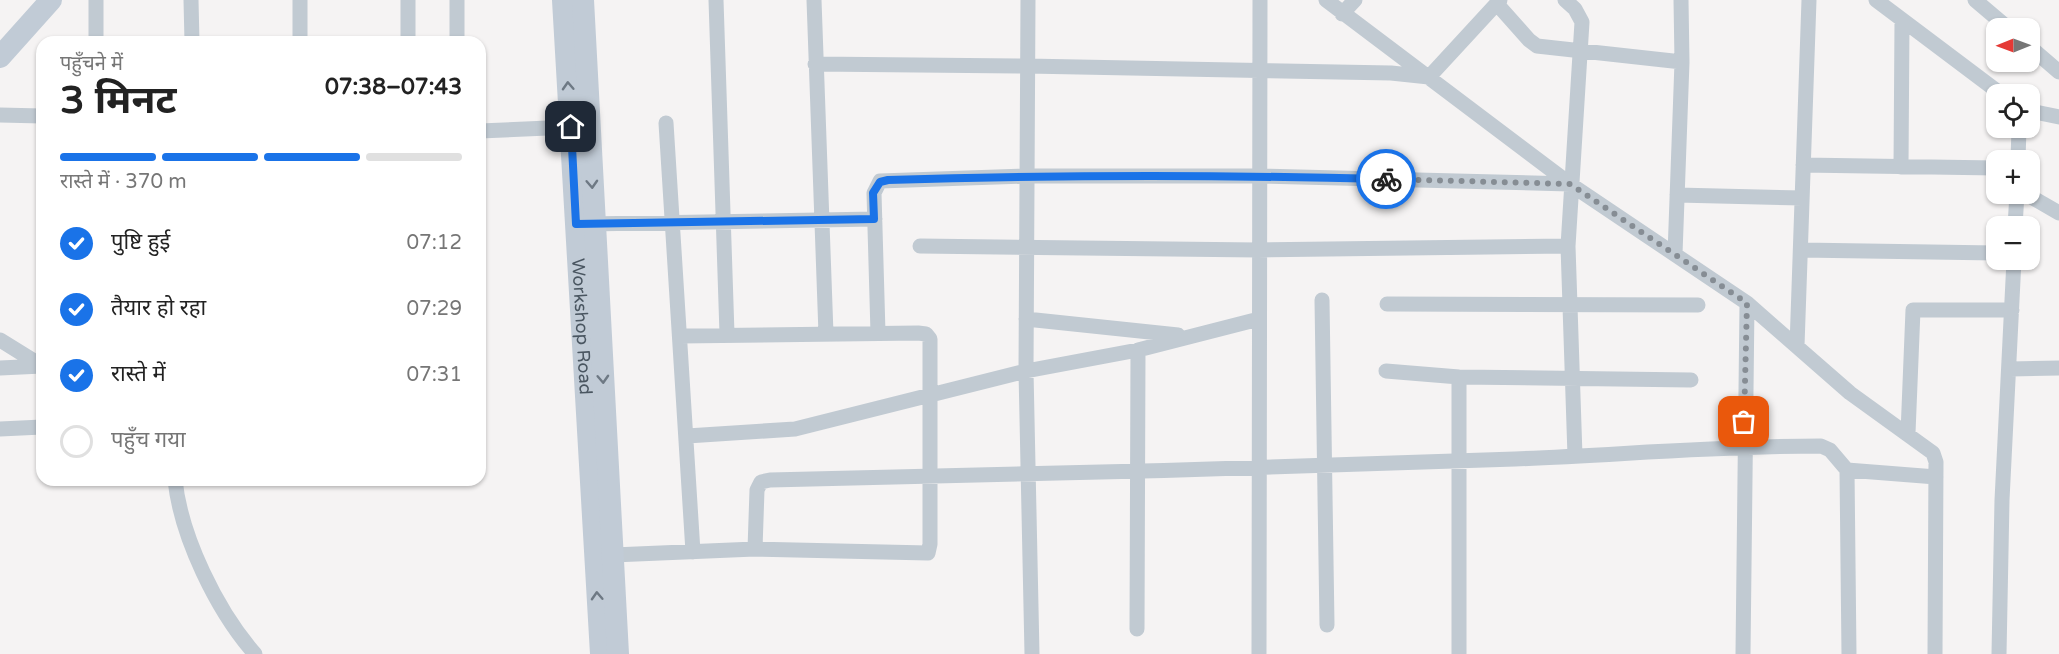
<!DOCTYPE html>
<html lang="hi">
<meta charset="utf-8">
<style>
:root{--surface:#fff;--page:#f2f2f2;--text:#222;--muted:#767676;--line:#e0e0e0;--accent:#1a73e8}
body{margin:0;font-family:"Varela Round","Noto Sans Devanagari",sans-serif;background:var(--page);color:var(--text);height:100vh;display:flex;flex-direction:column;font-size:22px;white-space:nowrap}
*{box-sizing:border-box;margin:0}
p{font-size:20px;color:var(--muted)}
.icon{flex:none;width:33px;height:33px;fill:none;stroke:currentColor;stroke-width:2;stroke-linecap:round;stroke-linejoin:round}
.map{position:relative;flex:1;overflow:hidden}
.panel{position:absolute;left:36px;top:36px;width:450px;height:450px;display:flex;flex-direction:column;background:var(--surface);border-radius:18px;box-shadow:0 2px 4px #0004}
.panel>*{flex:none}
.needle{width:39px;rotate:269deg}
.fabs{position:absolute;left:1986px;top:18px;display:grid;gap:12px}
.fabs a{display:grid;place-items:center;width:54px;height:54px;border-radius:12px;background:var(--surface);box-shadow:0 2px 4px #0004;font-size:30px}
.pin{position:absolute;display:grid;place-items:center;width:51px;height:51px;color:#fff;margin:-26px;border-radius:12px;box-shadow:0 3px 9px #0006}
.courier{position:absolute;display:grid;place-items:center;width:60px;height:60px;margin:-30px;border:4px solid #1a73e8;border-radius:50%;background:#fff;color:#222;box-shadow:0 2px 8px #0007}
.overview em{font-style:normal;font-weight:700}
.overview div{display:flex;flex-direction:column-reverse}
.overview{display:flex;align-items:center;justify-content:space-between;height:102px;padding:0 24px}
h1{font-size:39px;font-weight:700;line-height:45px}
.bar{display:grid;grid-template-columns:repeat(4,1fr);gap:9px 6px;align-content:center;height:72px;padding:0 24px}
.bar i{height:8px;border-radius:4px;background:var(--line)}
.bar .current{background:var(--accent)}
.bar p{grid-column:span 4}
ol{padding:0 24px;list-style:none}
li{display:flex;align-items:center;gap:18px;height:66px}
li p{margin-inline-start:auto}
li .icon{padding:6px;border-radius:50%;background:var(--accent);color:#fff;stroke-width:4}
li:last-child{color:var(--muted)}
li i{width:33px;height:33px;border:3px solid var(--line);border-radius:50%}
.map>svg:first-child{display:block}
.lines{fill:none;stroke-linecap:round;stroke-linejoin:round}
.minor{stroke:#c1cad2;stroke-width:15}
.secondary{stroke:#c1cbd6;stroke-width:22}
.oneway{stroke:#6e7984}
.done{stroke:#868d94;stroke-width:6;stroke-dasharray:0 10.8}
.route{stroke:#1a73e8;stroke-width:8}
.labels{text-anchor:middle;stroke-width:6;stroke-linejoin:round;paint-order:stroke}
.street-label{font-size:18px;fill:#4a5661;stroke:#fff}
</style>
<div class="map">
<svg width="2059" height="654" viewBox="0 0 2059 654">
<rect width="100%" height="100%" fill="#f5f3f3"/>
<g class="lines">
<path class="minor" d="M191 0 192 42
M300 0V42
M408 0V42
M457 0V42
M716 0 727 334
M814 0 826 334
M1028 0 1026 371 1032 654
M1326 0 1570 184 1747 303 1850 393 1933 453 1936 462 1935 654
M1565 0 1575 9 1582 22 1568 246 1575 456
M1876 0 2001 94
M1975 0 2008 28
M1497 4 1529 40 1537 46 1682 62
M1342 14 1355 0
M96 42V0
M2030 47 2059 72
M815 64 1027 66 1391 73 1429 77 1500 0
M2030 111 2059 117
M0 115 42 116
M666 123 693 552
M480 131 571 127
M2018 160 2019 128
M1803 165 1996 168
M1901 167 1902 20
M2026 194 2059 213
M1677 195 1802 198
M588 224 875 219
M2015 226 2017 194
M920 246 1258 250 1568 246
M1801 250 1996 253
M1675 254 1682 62 1681 0
M1322 300 1327 625
M1387 304 1698 305
M1026 319 1178 335
M878 333 874 193 880 181 1027 176H1258L1570 184
M680 336 918 333 926 334 930 339V544L928 553 755 549
M0 340 42 366
M1797 346 1809 0
M0 368 42 366
M2010 369 2059 368
M1386 371 1459 377 1691 380
M1459 377V654
M0 429 42 427
M1908 433 1913 310H2012
M687 436 795 429 1026 371 1138 350 1259 319
M1847 470 1849 654
M175 480C181 537 217 611 255 654
M613 555 755 549 757 490 761 482 770 480C1018 475 1267 468 1515 459 1617 455 1719 446 1821 446L1830 450 1847 470 1936 477
M1137 629 1138 350
M1259 654 1260 0
M1743 654 1747 303
M1999 654 2002 500 2014 260"/>
<g class="secondary">
<path id="s1" d="M563 0 601 654"/>
<path d="M583 0 618 654"/>
<path d="M0 57 51 0"/>
</g>
</g>
<defs><path id="oneway-chevron" d="M-2-3.5L2.5 0L-2 3.5" fill="none" stroke-width="1.6" stroke-linecap="round" stroke-linejoin="round" transform="scale(1.5)"/></defs>
<g class="oneway">
<use href="#oneway-chevron" transform="translate(568 86) rotate(-93)"/>
<use href="#oneway-chevron" transform="translate(592 184) rotate(87)"/>
<use href="#oneway-chevron" transform="translate(603 379) rotate(87)"/>
<use href="#oneway-chevron" transform="translate(597 596) rotate(-93)"/>
</g>
<g class="lines">
<path class="done" d="M1386 179 1570 184 1747 303 1744 422"/>
<path class="route" d="M571 127 576 224 874 219 873 193 880 182 888 180C1054 175 1220 175 1386 179"/>
</g>
<g class="labels">
<g class="street-label">
<text dy="6" stroke="none"><textPath href="#s1" startOffset="327">Workshop Road</textPath></text>
</g>
</g>
</svg>
<div class="fabs">
<a><svg class="needle" viewBox="-14 -14 28 28"><path d="M0-13l5 13h-10z" fill="#e53935"/><path d="M0 13l5-13h-10z" fill="#767676"/></svg></a>
<a><svg class="icon" aria-label="locate" viewBox="0 0 24 24"><circle cx="12" cy="12" r="6"/><path d="M12 2v4M12 18v4M2 12h4M18 12h4"/></svg></a>
<a>+</a>
<a>−</a>
</div>
<div class="pin" style="left:1744px;top:422px;background:#ea580c"><svg class="icon" aria-label="bag" viewBox="0 0 24 24"><path d="M5 8h14l-1 12H6zM9 8a3 3 0 0 1 6 0"/></svg></div>
<div class="pin" style="left:571px;top:127px;background:#1f2937"><svg class="icon" aria-label="home" viewBox="0 0 24 24"><path d="M3 11l9-7 9 7M6 9v11h12V9"/></svg></div>
<div class="courier" style="left:1386px;top:179px"><svg class="icon" aria-label="bike" viewBox="0 0 24 24"><circle cx="6" cy="16" r="4"/><circle cx="18" cy="16" r="4"/><path d="M6 16l4-8h5l3 8M10 8l3 8H6M13 5h3"/></svg></div>
<section class="panel">
<div class="overview"><div><h1>3 मिनट</h1><p>पहुँचने में</p></div><em>07:38–07:43</em></div>
<div class="bar"><i class="current"></i><i class="current"></i><i class="current"></i><i></i><p>रास्ते में · 370 m</p></div>
<ol>
<li><svg class="icon" aria-label="check" viewBox="0 0 24 24"><path d="M5 12l5 5 9-10"/></svg>पुष्टि हुई<p>07:12</p></li>
<li><svg class="icon" aria-label="check" viewBox="0 0 24 24"><path d="M5 12l5 5 9-10"/></svg>तैयार हो रहा<p>07:29</p></li>
<li><svg class="icon" aria-label="check" viewBox="0 0 24 24"><path d="M5 12l5 5 9-10"/></svg>रास्ते में<p>07:31</p></li>
<li><i></i>पहुँच गया</li>
</ol>
</section>
</div>
